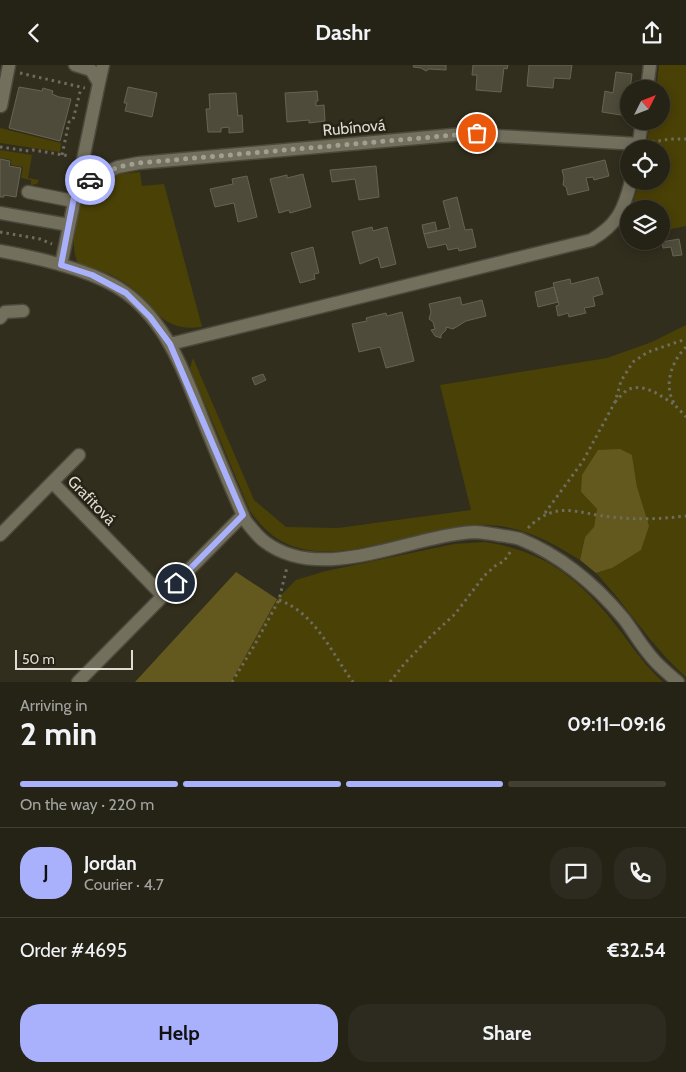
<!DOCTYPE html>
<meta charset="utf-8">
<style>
:root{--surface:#252216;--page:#2d2a1f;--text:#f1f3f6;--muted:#a3a4a1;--line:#423f35;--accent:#a9b0fc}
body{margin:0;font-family:Cabin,sans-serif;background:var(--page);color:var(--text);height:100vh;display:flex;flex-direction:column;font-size:19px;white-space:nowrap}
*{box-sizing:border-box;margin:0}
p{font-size:16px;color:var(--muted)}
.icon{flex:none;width:28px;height:28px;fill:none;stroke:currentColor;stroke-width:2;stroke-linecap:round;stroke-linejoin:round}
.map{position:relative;height:617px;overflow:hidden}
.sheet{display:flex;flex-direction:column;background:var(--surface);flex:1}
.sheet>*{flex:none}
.needle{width:32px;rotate:48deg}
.controls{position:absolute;left:620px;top:15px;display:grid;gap:10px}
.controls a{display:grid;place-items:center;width:50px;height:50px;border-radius:50%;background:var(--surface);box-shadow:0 2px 12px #0003,0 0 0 1px var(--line);font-size:25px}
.scale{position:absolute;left:15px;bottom:12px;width:118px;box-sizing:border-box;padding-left:5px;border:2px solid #dddcd2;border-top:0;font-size:14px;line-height:18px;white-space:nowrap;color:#dddcd2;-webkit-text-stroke:4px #272415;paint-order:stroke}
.pin{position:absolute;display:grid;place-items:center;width:42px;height:42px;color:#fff;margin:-21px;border:2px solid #fff;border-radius:50%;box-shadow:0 1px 5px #0007}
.courier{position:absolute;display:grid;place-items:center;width:50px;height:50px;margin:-25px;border:4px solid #a9b0fc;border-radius:50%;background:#fff;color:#222;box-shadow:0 1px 6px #0007}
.headline em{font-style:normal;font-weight:800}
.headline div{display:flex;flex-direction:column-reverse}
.headline{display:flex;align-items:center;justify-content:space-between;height:85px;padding:0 20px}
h1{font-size:32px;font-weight:800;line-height:38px}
.bar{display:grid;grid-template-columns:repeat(4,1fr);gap:8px 5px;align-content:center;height:60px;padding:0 20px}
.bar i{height:6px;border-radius:4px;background:var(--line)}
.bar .current{background:var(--accent)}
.bar p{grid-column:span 4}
.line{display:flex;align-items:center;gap:12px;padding:0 20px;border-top:1px solid var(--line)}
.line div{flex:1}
.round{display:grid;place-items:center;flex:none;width:52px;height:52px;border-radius:20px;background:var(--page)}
.action{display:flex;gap:10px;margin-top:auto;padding:10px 20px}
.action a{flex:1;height:58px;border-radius:20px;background:var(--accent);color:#111;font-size:20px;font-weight:800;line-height:58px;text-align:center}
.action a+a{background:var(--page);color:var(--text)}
header{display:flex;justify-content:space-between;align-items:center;height:65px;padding:0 20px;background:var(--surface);font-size:22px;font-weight:800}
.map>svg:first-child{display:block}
.green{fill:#4a4106}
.forest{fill:#63591e}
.building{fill:#4e4b3a;stroke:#676453}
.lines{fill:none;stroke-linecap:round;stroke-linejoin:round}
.minor-casing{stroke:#4c493c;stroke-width:15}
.path{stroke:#6e6c5e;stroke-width:3;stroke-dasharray:2.5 4;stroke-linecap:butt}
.minor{stroke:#726f5d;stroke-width:12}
.done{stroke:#a19f93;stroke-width:5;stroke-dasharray:0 9}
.route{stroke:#a9b0fc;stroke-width:6}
.labels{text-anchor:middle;stroke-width:5;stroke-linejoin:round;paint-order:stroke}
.street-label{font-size:16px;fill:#dddcd2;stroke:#272415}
</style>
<header><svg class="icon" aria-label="back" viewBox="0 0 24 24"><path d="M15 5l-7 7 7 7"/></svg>Dashr<svg class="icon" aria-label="share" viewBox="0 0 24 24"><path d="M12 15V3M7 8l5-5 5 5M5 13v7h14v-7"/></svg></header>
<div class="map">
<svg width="686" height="617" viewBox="0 0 686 617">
<rect width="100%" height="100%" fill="#312e1e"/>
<path class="green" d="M659 0H686V161L661 166V144H631L640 116H661V84H646L650 56H661V24H656Z
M0 63 61 78 60 87 0 78Z
M0 85 32 90 28 113 39 115 37 119 31 120V115L21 113 23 102 11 100V95L0 93Z
M140 107 142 121 164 119 202 262C159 267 158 242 128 220 114 209 95 204 78 199 69 179 77 156 81 135L83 132 119 109Z
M686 260V612C651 581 627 541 596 508L612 503 637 422 632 390 581 427 597 444 594 463 585 472 580 495C551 477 524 462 489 460 426 456 341 507 283 477 269 470 259 458 250 446L190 303 193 293 254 435 286 462 338 463 471 445 440 320 607 293 652 277Z
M485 477C539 485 572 508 607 549 626 572 641 597 663 617H231L277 534 296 515 326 506 454 479Z"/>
<path class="forest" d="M620 384 632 390 637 422 649 461 641 485 612 503 596 508 580 495 585 472 594 462 597 444 581 427 582 410 598 385Z
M236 507 277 534 231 617H135Z"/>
<path class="building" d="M414 0H446V5L429 4 426 6 421 3 413 2Z
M473 0H508L507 4 504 3 501 27 476 25 477 10H472Z
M529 0H572L570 14 554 13 553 23 527 21Z
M616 7 632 9 630 24H629L627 51 602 47 605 26 613 28Z
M19 22 42 26 43 23 53 26 52 29 59 32 71 34 60 76 9 63Z
M128 22 157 28 152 52 125 46 127 38H124Z
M317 26 318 36H316V41L324 40 325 56 309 58V55L287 57 285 28Z
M236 28 238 51 242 50 243 67 229 68V62L221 63V67H208L206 44H210L209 29Z
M0 94 10 96 9 101 21 103 16 132 4 130V132H0Z
M605 95 609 111 594 115 593 112 586 113 589 125 568 130 566 122 563 120 564 113 562 105Z
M376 101 379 132 359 135 355 114 332 117 330 105Z
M303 109 311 142 290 148 289 145 279 148 270 114 287 110V113Z
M247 111 257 152 238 157 234 138 215 142 210 124 233 119 232 114Z
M457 132 465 165 472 164 476 182 459 186 458 183 448 185 446 179 428 183 424 169 450 163 443 136Z
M435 157 437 166 424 169 422 160Z
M372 162 373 166 387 162 396 199 381 203 378 192 360 199 352 167Z
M679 174 682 190 673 191 671 182 663 183 662 177Z
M313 182 319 208 314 209 315 214 300 218 291 188Z
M598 212 603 229 593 232 595 241 584 243 586 248 569 252 568 248 558 251 556 241 559 240 553 218 570 214 571 219Z
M554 222 558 237 538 242 535 227Z
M460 232 462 240 482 235 486 251 466 256 453 264 446 262V265L441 270V273L435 271 431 265 435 264 433 257 429 254 431 247 429 239Z
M402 247 414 296 386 303 380 282 359 287 352 259 367 256 366 253 386 248 387 251Z
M263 309 266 315 255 320 252 313Z"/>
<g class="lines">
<g class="minor-casing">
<path id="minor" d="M99 18 103 0
M647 24 650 0
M1 41 9 0
M638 84 642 56
M76 121 118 102 139 98 463 69 639 79
M28 127 73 136
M0 148 69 160
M0 186C39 193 94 205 126 228 169 260 186 312 205 360 218 392 231 423 245 455 251 463 257 471 265 477 323 520 410 470 475 467 482 467 490 469 498 470 505 471 513 472 520 474 562 491 595 519 624 554 636 570 646 589 661 602 666 607 672 612 678 617
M61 200 99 18 91 5 75 0
M0 253 5 247 23 246
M170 279 591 175C617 160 624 145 631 116
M52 417 163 531
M0 470 79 390
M78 617 243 450"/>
</g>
<path class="path" d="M20 8 85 23
M652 77 670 74H686
M0 82 29 86 33 85 70 91
M62 90 69 57 73 55 81 23
M0 167 40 174 52 179
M686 282C671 297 663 321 675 340 678 344 683 348 686 352
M615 337C619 333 623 328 627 325 644 317 661 331 675 340
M545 448 583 396 615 337 621 316 633 297 648 287 686 274
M528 463C557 434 577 449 612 452 637 455 661 454 686 451
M279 535C315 548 331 587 353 617
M232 617 254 581 279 535 287 502
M390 617 405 598 429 573 455 549 484 511 495 501 504 496 511 486"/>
<use href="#minor" class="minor"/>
</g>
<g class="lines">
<path class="done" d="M90 115 118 102 139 98 477 68"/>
<path class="route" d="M90 115 76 122 61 200 92 210 126 228 150 252 170 279 243 450 176 518"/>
</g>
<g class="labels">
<g class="street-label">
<text transform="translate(354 62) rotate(-5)" y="6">Rubínová</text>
<text transform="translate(92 435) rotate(46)" y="6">Grafitová</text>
</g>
</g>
</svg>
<div class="controls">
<a><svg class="needle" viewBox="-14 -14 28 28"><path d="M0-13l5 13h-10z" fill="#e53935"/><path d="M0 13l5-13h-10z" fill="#a3a4a1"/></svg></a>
<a><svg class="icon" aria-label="locate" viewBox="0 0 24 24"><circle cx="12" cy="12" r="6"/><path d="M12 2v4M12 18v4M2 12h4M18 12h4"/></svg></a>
<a><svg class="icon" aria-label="layers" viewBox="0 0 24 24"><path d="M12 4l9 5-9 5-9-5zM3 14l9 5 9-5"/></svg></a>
</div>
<div class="scale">50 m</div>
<div class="pin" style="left:477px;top:68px;background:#ea580c"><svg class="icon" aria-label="bag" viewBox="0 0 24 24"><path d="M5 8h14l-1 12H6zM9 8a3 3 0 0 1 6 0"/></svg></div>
<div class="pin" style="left:176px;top:518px;background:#1f2937"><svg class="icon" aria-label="home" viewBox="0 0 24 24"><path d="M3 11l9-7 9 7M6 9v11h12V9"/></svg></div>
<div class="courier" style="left:90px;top:115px"><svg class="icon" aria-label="car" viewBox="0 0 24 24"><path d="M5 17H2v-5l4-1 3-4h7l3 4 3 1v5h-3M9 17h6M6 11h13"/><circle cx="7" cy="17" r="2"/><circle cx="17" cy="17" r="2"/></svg></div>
</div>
<section class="sheet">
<div class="headline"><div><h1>2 min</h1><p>Arriving in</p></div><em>09:11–09:16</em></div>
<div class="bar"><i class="current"></i><i class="current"></i><i class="current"></i><i></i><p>On the way · 220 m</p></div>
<div class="line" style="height:90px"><b class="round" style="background:var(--accent);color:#111">J</b><div><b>Jordan</b><p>Courier · 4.7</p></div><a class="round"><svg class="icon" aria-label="chat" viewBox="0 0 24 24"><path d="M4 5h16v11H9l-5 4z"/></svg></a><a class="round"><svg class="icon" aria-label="phone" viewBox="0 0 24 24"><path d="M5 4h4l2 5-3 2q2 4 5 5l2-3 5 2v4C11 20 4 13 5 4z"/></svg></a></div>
<div class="line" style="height:65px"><div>Order #4695</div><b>€32.54</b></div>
<div class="action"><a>Help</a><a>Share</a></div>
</section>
